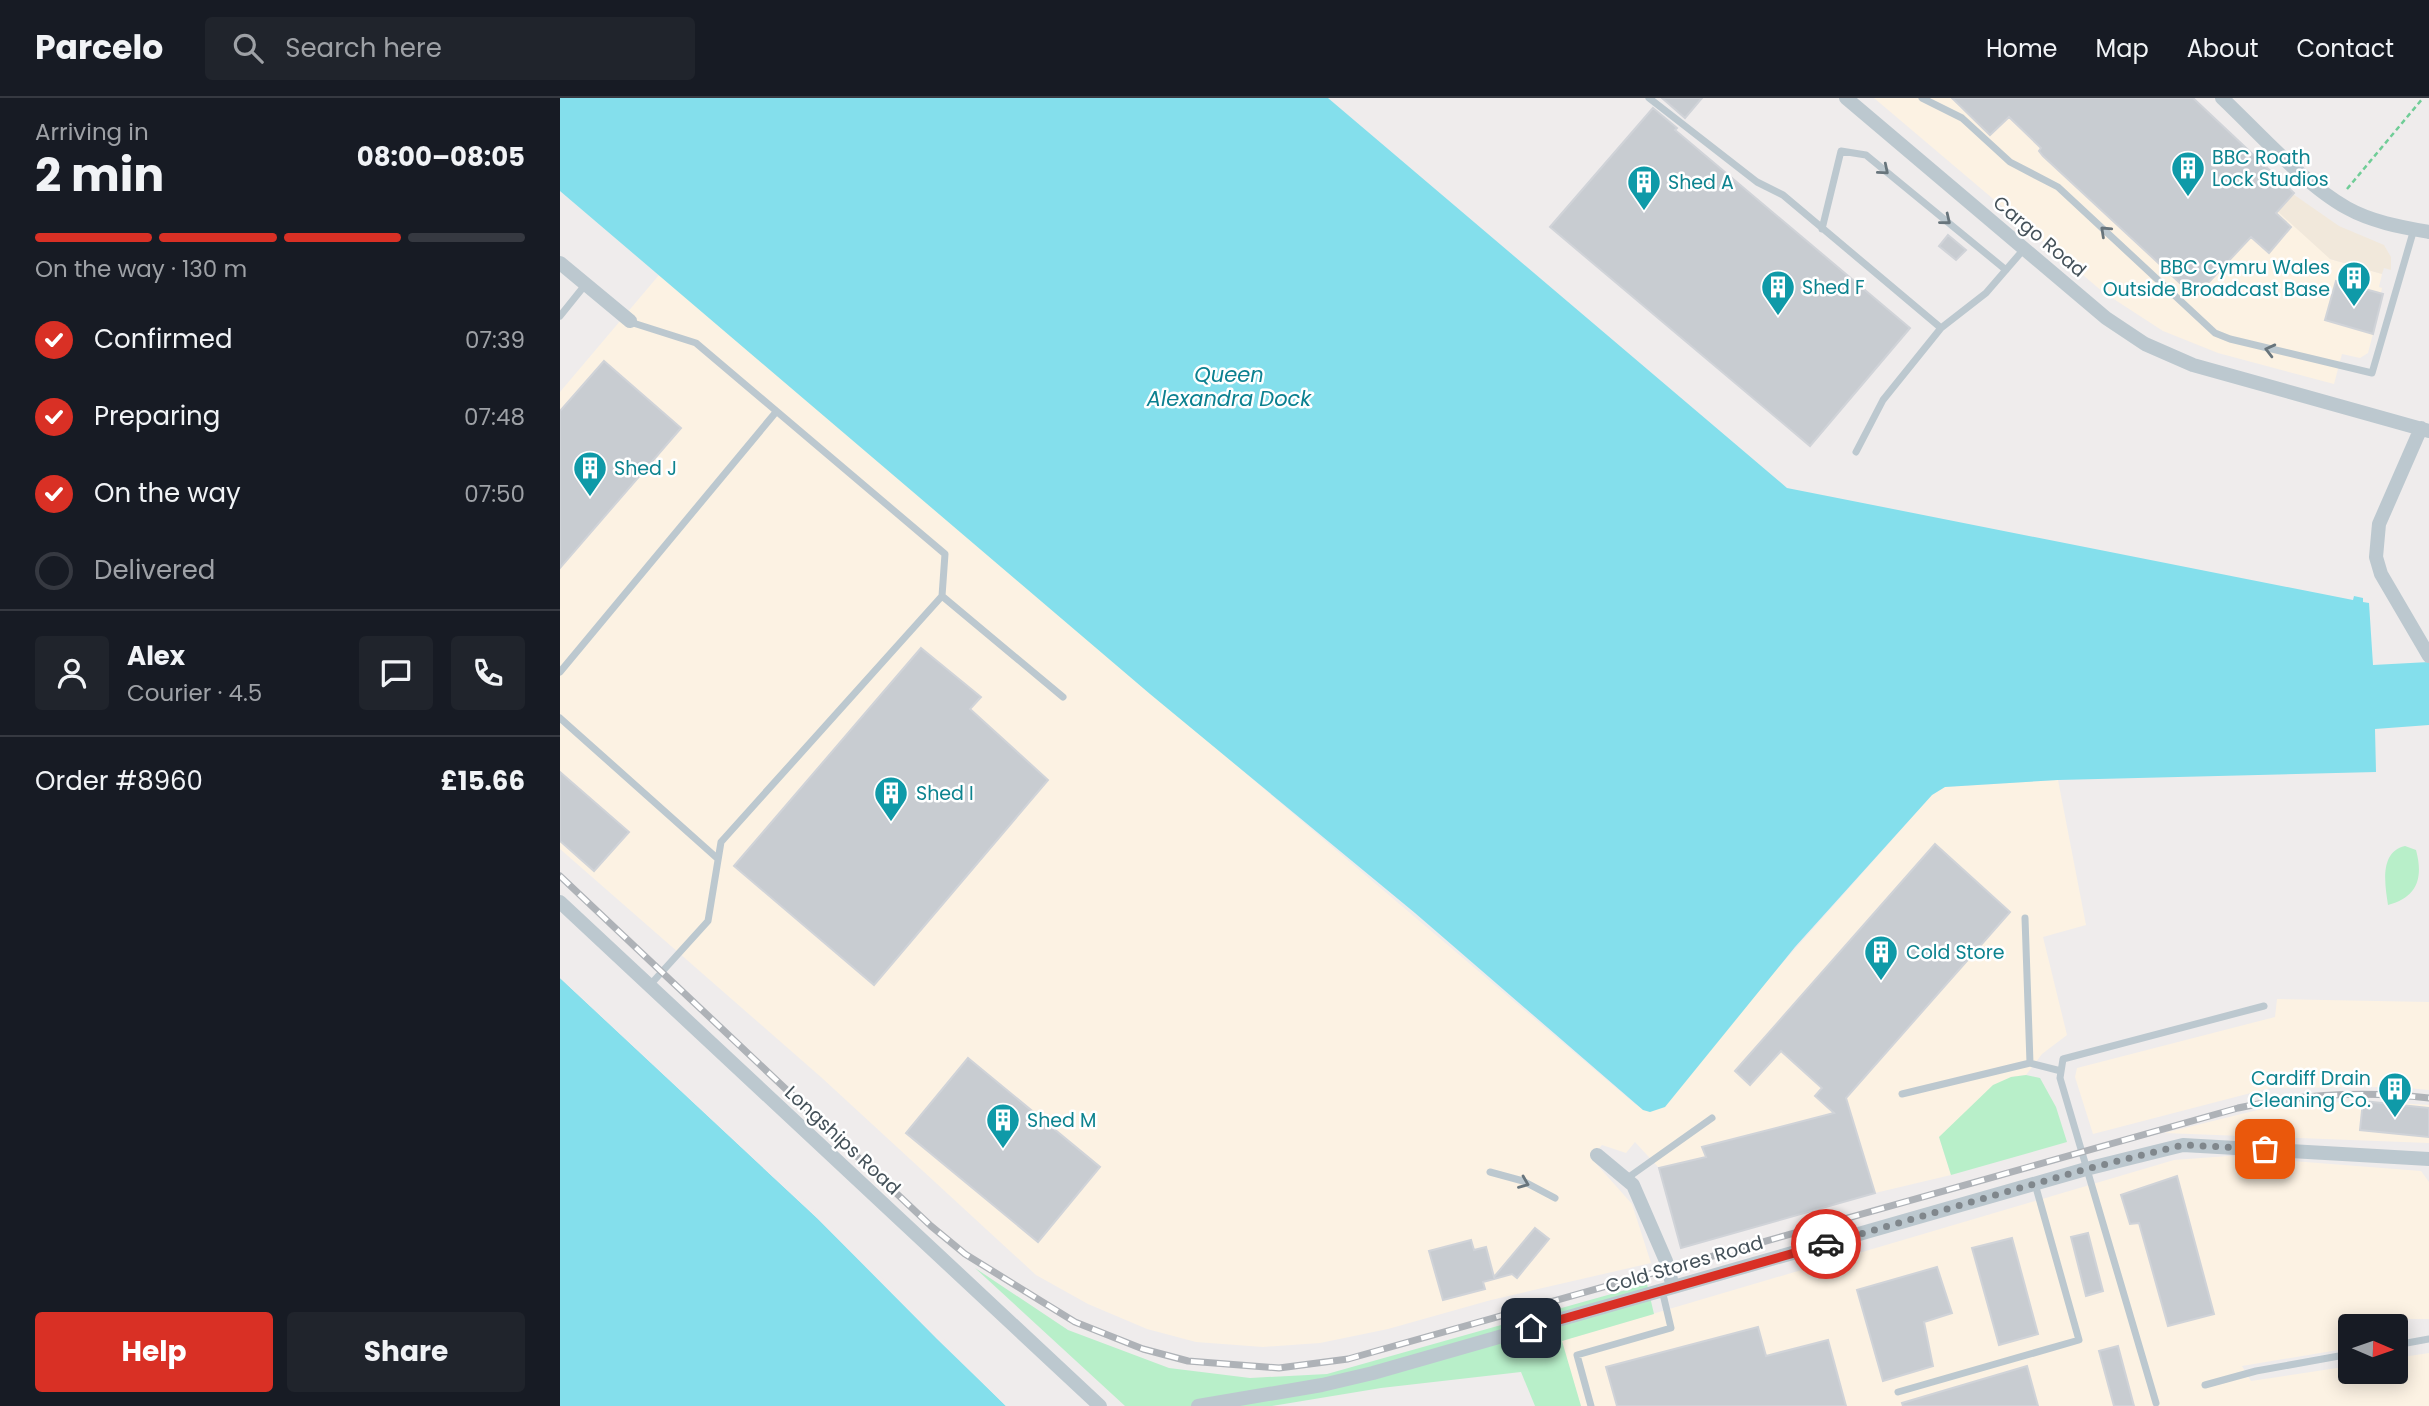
<!DOCTYPE html>
<meta charset="utf-8">
<style>
:root{--surface:#171b24;--page:#20242c;--text:#f1f3f6;--muted:#9ea1a6;--line:#363941;--accent:#d93025}
body{margin:0;font-family:Poppins,sans-serif;background:var(--page);color:var(--text);height:100vh;display:flex;flex-direction:column;font-size:26px;white-space:nowrap}
*{box-sizing:border-box;margin:0}
p{font-size:23px;color:var(--muted)}
.icon{flex:none;width:38px;height:38px;fill:none;stroke:currentColor;stroke-width:2;stroke-linecap:round;stroke-linejoin:round}
.map{position:relative;flex:1;overflow:hidden}
.sheet{display:flex;flex-direction:column;background:var(--surface);width:560px}
.sheet>*{flex:none}
.needle{width:46px;rotate:92deg}
.buttons{position:absolute;left:1778px;top:1216px;display:grid;gap:14px}
.buttons a{display:grid;place-items:center;width:70px;height:70px;border-radius:7px;background:var(--surface);box-shadow:0 4px 18px #0003;font-size:35px}
.pin{position:absolute;display:grid;place-items:center;width:60px;height:60px;color:#fff;margin:-30px;border-radius:14px;box-shadow:0 4px 10px #0006}
.courier{position:absolute;display:grid;place-items:center;width:70px;height:70px;margin:-35px;border:5px solid #d93025;border-radius:50%;background:#fff;color:#222;box-shadow:0 2px 9px #0007}
.overview em{font-style:normal;font-weight:700}
.overview div{display:flex;flex-direction:column-reverse}
.overview{display:flex;align-items:center;justify-content:space-between;height:119px;padding:0 35px}
h1{font-size:46px;font-weight:700;line-height:52px}
.bar{display:grid;grid-template-columns:repeat(4,1fr);gap:10px 7px;align-content:center;height:84px;padding:0 35px}
.bar i{height:9px;border-radius:5px;background:var(--line)}
.bar .current{background:var(--accent)}
.bar p{grid-column:span 4}
.line{display:flex;align-items:center;gap:18px;padding:0 35px;border-top:2px solid var(--line)}
.line div{flex:1}
.round{display:grid;place-items:center;flex:none;width:74px;height:74px;border-radius:7px;background:var(--page)}
ol{padding:0 35px;list-style:none}
li{display:flex;align-items:center;gap:21px;height:77px}
li p{margin-inline-start:auto}
li .icon{padding:7px;border-radius:50%;background:var(--accent);color:#fff;stroke-width:4}
li:last-child{color:var(--muted)}
li i{width:38px;height:38px;border:4px solid var(--line);border-radius:50%}
.button{display:flex;gap:14px;margin-top:auto;padding:14px 35px}
.button a{flex:1;height:80px;border-radius:7px;background:var(--accent);color:#fff;font-size:28px;font-weight:700;line-height:80px;text-align:center}
.button a+a{background:var(--page);color:var(--text)}
header{display:flex;align-items:center;gap:42px;box-sizing:border-box;height:98px;padding:0 35px;background:var(--surface);border-bottom:2px solid var(--line)}
header strong{font-size:33px}
nav{display:flex;gap:38px;margin-inline-start:auto;font-size:24px}
.search{width:490px;height:63px;background:var(--page);display:flex;align-items:center;gap:18px;box-sizing:border-box;padding:0 24px;border-radius:7px;color:var(--muted);font-size:26px}
main{display:flex;flex:1;min-height:0}
.map>svg:first-child{display:block}
.commercial{fill:#fcf2e3}
.green{fill:#b8efc9}
.sand{fill:#f1e8db}
.water{fill:#84dfec}
.pier{fill:#efecec}
.building{fill:#c8ccd1;stroke:#d0d3d8;stroke-width:2}
.lines{fill:none;stroke-linecap:round;stroke-linejoin:round}
.path{stroke:#70cd97;stroke-width:2.5;stroke-dasharray:5 3.5;stroke-linecap:butt}
.service{stroke:#bcc8cf;stroke-width:7}
.minor{stroke:#bcc8cf;stroke-width:14}
.rail-casing{stroke:#aeb2b7;stroke-width:7}
.rail{stroke:#fff;stroke-width:4.5;stroke-dasharray:13;stroke-linecap:butt}
.oneway{stroke:#68757c}
.done{stroke:#80878c;stroke-width:7;stroke-dasharray:0 12.6}
.route{stroke:#d93025;stroke-width:9}
.labels{text-anchor:middle;stroke-width:5;stroke-linejoin:round;paint-order:stroke}
.culture-label{font-size:19px;fill:#0d838f;stroke:#fff;text-anchor:start}
.street-label{font-size:19px;fill:#445159;stroke:#fff}
.water-label{font-size:21px;font-style:italic;fill:#0b8090;stroke:#fff}
</style>
<header>
<strong>Parcelo</strong>
<div class="search"><svg class="icon" aria-label="search" viewBox="0 0 24 24"><circle cx="10" cy="10" r="6"/><path d="M15 15l6 6"/></svg>Search here</div>
<nav><a>Home</a><a>Map</a><a>About</a><a>Contact</a></nav>
</header>
<main>
<section class="sheet">
<div class="overview"><div><h1>2 min</h1><p>Arriving in</p></div><em>08:00–08:05</em></div>
<div class="bar"><i class="current"></i><i class="current"></i><i class="current"></i><i></i><p>On the way · 130 m</p></div>
<ol>
<li><svg class="icon" aria-label="check" viewBox="0 0 24 24"><path d="M5 12l5 5 9-10"/></svg>Confirmed<p>07:39</p></li>
<li><svg class="icon" aria-label="check" viewBox="0 0 24 24"><path d="M5 12l5 5 9-10"/></svg>Preparing<p>07:48</p></li>
<li><svg class="icon" aria-label="check" viewBox="0 0 24 24"><path d="M5 12l5 5 9-10"/></svg>On the way<p>07:50</p></li>
<li><i></i>Delivered</li>
</ol>
<div class="line" style="height:126px"><a class="round"><svg class="icon" aria-label="person" viewBox="0 0 24 24"><circle cx="12" cy="8" r="4"/><path d="M4 21q1-7 8-7t8 7"/></svg></a><div><b>Alex</b><p>Courier · 4.5</p></div><a class="round"><svg class="icon" aria-label="chat" viewBox="0 0 24 24"><path d="M4 5h16v11H9l-5 4z"/></svg></a><a class="round"><svg class="icon" aria-label="phone" viewBox="0 0 24 24"><path d="M5 4h4l2 5-3 2q2 4 5 5l2-3 5 2v4C11 20 4 13 5 4z"/></svg></a></div>
<div class="line" style="height:91px"><div>Order #8960</div><b>£15.66</b></div>
<div class="button"><a>Help</a><a>Share</a></div>
</section>
<div class="map">
<svg width="1869" height="1308" viewBox="0 0 1869 1308">
<rect width="100%" height="100%" fill="#efecec"/>
<path class="commercial" d="M1314 0H1633L1729 100 1770 161 1822 176 1819 189 1822 190 1821 195 1823 197 1808 255 1800 260 1782 256 1774 286 1658 255 1603 233 1543 194Z
M99 177 1075 1006 1090 1014 1372 697 1385 689 1498 682 1526 827 1483 839 1507 937 1482 956 1466 977 1451 979 1379 1039 1391 1077 1315 1095 1121 1150 1099 1070 1075 1044 1066 1055 1042 1047 1031 1060 1072 1106 1091 1165 931 1202 828 1231 760 1245 703 1249 636 1244 587 1231 528 1206 476 1177 262 980 0 751V294Z
M1717 901 1869 904V992L1837 989 1710 990 1533 1036 1515 979 1517 970 1715 919Z
M1803 1003 1869 1007V1045L1604 1035 1718 1007Z
M1668 1058 1861 1073 1869 1084V1221H1805V1228H1790V1250L1682 1268 1691 1283 1790 1268V1274H1836V1260L1869 1255V1308H1021L1001 1243 1614 1062Z"/>
<path class="green" d="M1845 748 1856 752C1863 778 1859 799 1828 807 1825 787 1819 754 1845 748Z
M1466 977 1480 980 1496 1009 1507 1044 1391 1077 1379 1039 1433 987 1451 979Z
M415 1170 508 1232 609 1270 690 1280 767 1276 1087 1186 1094 1216 1002 1243 1021 1308H975L961 1274 821 1290 712 1308H565Z"/>
<path class="sand" d="M1733 96 1779 128 1824 147 1831 159V172L1824 170 1822 176 1770 161 1716 112Z"/>
<path class="water" d="M0 0H768L1227 390 1793 502 1794 498 1803 500V504L1809 505 1813 567 1869 564V627L1815 631 1816 674 1498 682 1385 689 1372 697 1235 849 1105 1009 1090 1014 1083 1012 855 815 590 596 0 93Z
M0 880 257 1120 446 1308H0Z"/>
<path class="pier" d="M0 876 260 1117 450 1308H446L377 1241 257 1120 0 880Z"/>
<path class="building" d="M1102 0H1142L1125 20Z
M1392 0H1633L1734 95 1716 115 1731 129 1709 155 1691 139 1635 199 1483 58 1479 53 1481 50 1449 19 1430 37Z
M1093 10 1117 30 1115 32 1350 230 1250 348 990 129Z
M1388 137 1406 152 1396 162 1379 148Z
M1776 183 1823 196 1813 236 1765 222Z
M44 263 121 330 0 470V313Z
M361 550 421 599 410 611 488 682 314 887 174 768Z
M0 674 69 734 34 773 0 743Z
M1375 746 1450 814 1286 1000 1315 1095 1121 1150 1099 1070 1146 1059 1142 1049 1274 1015 1255 998 1262 990 1221 953 1190 987 1175 973Z
M408 960 540 1069 478 1144 346 1035Z
M1803 1003 1869 1010V1039L1800 1032Z
M1617 1078 1654 1216 1608 1228 1579 1125 1570 1126 1561 1097Z
M975 1130 989 1141 957 1180 952 1176 923 1184 925 1191 883 1202 869 1153 911 1142 914 1152 926 1149 934 1179Z
M1528 1135 1543 1193 1526 1198 1511 1139Z
M1452 1140 1478 1236 1439 1247 1412 1150Z
M1377 1169 1392 1215 1364 1224 1373 1268 1323 1283 1297 1192Z
M1198 1229 1206 1258 1268 1242 1286 1308H1057L1046 1269Z
M1558 1248 1574 1308H1554L1539 1253Z
M1467 1268 1478 1308H1343L1342 1305Z"/>
<g class="lines">
<path class="path" d="M1787 91 1863 0"/>
<path class="service" d="M1089 0 1197 84 1223 97 1381 230
M1362 0 1402 20 1450 64 1498 89 1655 235 1670 241 1812 275 1854 131
M1262 131 1281 53 1306 57 1446 172
M0 218 25 187
M70 224 136 245 385 456 382 498
M1296 354 1323 302 1381 230 1426 195 1464 151
M0 574 216 314
M0 620 158 761
M1465 820 1470 965
M90 887 148 823 161 744 382 498 503 599
M1342 996 1470 965 1501 973
M930 1074 963 1083 995 1100
M1066 1081 1152 1020
M1836 1247 1869 1241
M1645 1287 1696 1273 1790 1256
M1338 1294 1519 1242 1475 1086
M1596 1305 1500 980 1503 961 1704 908
M1031 1308 1017 1257 1111 1230 1102 1192"/>
<path class="minor" d="M1286 0 1546 220 1585 246 1633 267 1869 333
M1662 0C1698 34 1744 86 1787 110 1812 124 1841 129 1869 134
M0 165 70 223
M1861 330 1819 426 1816 459 1821 476 1869 558
M0 804 540 1308
M1037 1057 1073 1087 1106 1163 1113 1189
M638 1308 762 1287 813 1275 1526 1071 1623 1047 1869 1061"/>
<g class="rail-casing">
<path id="rail" d="M0 778 371 1128 405 1156 515 1224 583 1251 628 1263 719 1270 788 1261 1678 1010C1740 996 1806 993 1869 1000"/>
</g>
<use href="#rail" class="rail"/>
</g>
<defs><path id="oneway-chevron" d="M-2-3.5L2.5 0L-2 3.5" fill="none" stroke-width="1.6" stroke-linecap="round" stroke-linejoin="round" transform="scale(1.75)"/></defs>
<g class="oneway">
<use href="#oneway-chevron" transform="translate(1324 72) rotate(40)"/>
<use href="#oneway-chevron" transform="translate(1386 122) rotate(39)"/>
<use href="#oneway-chevron" transform="translate(1545 133) rotate(-137)"/>
<use href="#oneway-chevron" transform="translate(1710 252) rotate(-166)"/>
<use href="#oneway-chevron" transform="translate(964 1085) rotate(22)"/>
</g>
<g class="lines">
<path class="done" d="M1266 1146 1526 1071 1623 1047 1705 1051"/>
<path class="route" d="M971 1230 1266 1146"/>
</g>
<defs>
<g id="building-pin" transform="scale(1.75)"><path d="M0 17L-7.5 6A9.5 9.5 0 1 1 7.5 6Z" fill="#0f9aa8" stroke="#fff"/><path d="M-4-6H4V6H1V3H-1V6H-4ZM-2.5-4.3h1.7v1.8h-1.7ZM.8-4.3h1.7v1.8H.8ZM-2.5-1h1.7V.8h-1.7ZM.8-1h1.7V.8H.8Z" fill="#fff"/></g>
</defs>
<g fill-rule="evenodd">
<use href="#building-pin" x="1628" y="70"/>
<use href="#building-pin" x="1084" y="84"/>
<use href="#building-pin" x="1794" y="180"/>
<use href="#building-pin" x="1218" y="189"/>
<use href="#building-pin" x="30" y="370"/>
<use href="#building-pin" x="331" y="695"/>
<use href="#building-pin" x="1321" y="854"/>
<use href="#building-pin" x="1835" y="991"/>
<use href="#building-pin" x="443" y="1022"/>
</g>
<g class="labels">
<g class="culture-label">
<text x="1652" y="66">BBC Roath<tspan x="1652" dy="22">Lock Studios</tspan></text>
<text x="1108" y="91">Shed A</text>
<text x="1770" y="176" text-anchor="end">BBC Cymru Wales<tspan x="1770" dy="22">Outside Broadcast Base</tspan></text>
<text x="1242" y="196">Shed F</text>
<text x="54" y="377">Shed J</text>
<text x="356" y="702">Shed I</text>
<text x="1346" y="861">Cold Store</text>
<text x="1811" y="987" text-anchor="end">Cardiff Drain<tspan x="1811" dy="22">Cleaning Co.</tspan></text>
<text x="467" y="1029">Shed M</text>
</g>
<g class="street-label">
<text transform="translate(1480 138) rotate(40)" y="7">Cargo Road</text>
<text transform="translate(283 1042) rotate(43)" y="7">Longships Road</text>
<text transform="translate(1124 1166) rotate(-16)" y="7">Cold Stores Road</text>
</g>
<g class="water-label">
<text x="669" y="284">Queen<tspan x="669" dy="24">Alexandra Dock</tspan></text>
</g>
</g>
</svg>
<div class="buttons">
<a><svg class="needle" viewBox="-14 -14 28 28"><path d="M0-13l5 13h-10z" fill="#e53935"/><path d="M0 13l5-13h-10z" fill="#9ea1a6"/></svg></a>
</div>
<div class="pin" style="left:1705px;top:1051px;background:#ea580c"><svg class="icon" aria-label="bag" viewBox="0 0 24 24"><path d="M5 8h14l-1 12H6zM9 8a3 3 0 0 1 6 0"/></svg></div>
<div class="pin" style="left:971px;top:1230px;background:#1f2937"><svg class="icon" aria-label="home" viewBox="0 0 24 24"><path d="M3 11l9-7 9 7M6 9v11h12V9"/></svg></div>
<div class="courier" style="left:1266px;top:1146px"><svg class="icon" aria-label="car" viewBox="0 0 24 24"><path d="M5 17H2v-5l4-1 3-4h7l3 4 3 1v5h-3M9 17h6M6 11h13"/><circle cx="7" cy="17" r="2"/><circle cx="17" cy="17" r="2"/></svg></div>
</div>
</main>
